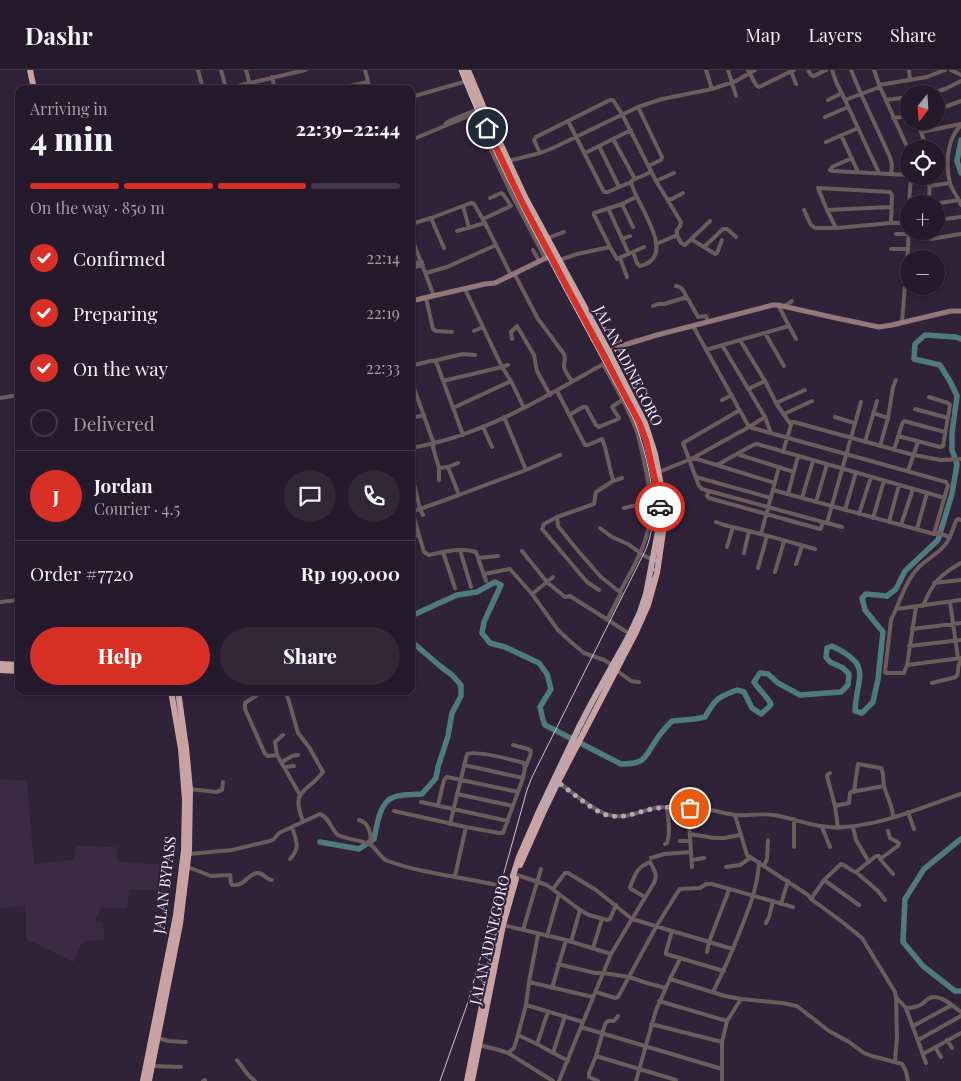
<!DOCTYPE html>
<meta charset="utf-8">
<style>
:root{--surface:#241a2b;--page:#302737;--text:#f1f3f6;--muted:#a3a1a9;--line:#413847;--accent:#d93025}
body{margin:0;font-family:"Playfair Display",serif;background:var(--page);color:var(--text);height:100vh;display:flex;flex-direction:column;font-size:19px;white-space:nowrap}
*{box-sizing:border-box;margin:0}
p{font-size:16px;color:var(--muted)}
.icon{flex:none;width:28px;height:28px;fill:none;stroke:currentColor;stroke-width:2;stroke-linecap:round;stroke-linejoin:round}
.map{position:relative;flex:1;overflow:hidden}
.details{position:absolute;left:15px;top:15px;width:400px;height:610px;display:flex;flex-direction:column;background:var(--surface);border-radius:10px;box-shadow:0 1px 4px #0004,0 0 0 1px var(--line)}
.details>*{flex:none}
.needle{width:32px;rotate:197deg}
.controls{position:absolute;left:900px;top:15px;display:grid;gap:10px}
.controls a{display:grid;place-items:center;width:45px;height:45px;border-radius:50%;background:var(--surface);box-shadow:0 1px 4px #0004,0 0 0 1px var(--line);font-size:25px}
.pin{position:absolute;display:grid;place-items:center;width:42px;height:42px;color:#fff;margin:-21px;border:2px solid #fff;border-radius:50%;box-shadow:0 1px 5px #0007}
.courier{position:absolute;display:grid;place-items:center;width:50px;height:50px;margin:-25px;border:4px solid #d93025;border-radius:50%;background:#fff;color:#222;box-shadow:0 1px 6px #0007}
.head em{font-style:normal;font-weight:800}
.head div{display:flex;flex-direction:column-reverse}
.head{display:flex;align-items:center;justify-content:space-between;height:85px;padding:0 15px}
h1{font-size:32px;font-weight:800;line-height:38px}
.bar{display:grid;grid-template-columns:repeat(4,1fr);gap:8px 5px;align-content:center;height:60px;padding:0 15px}
.bar i{height:6px;border-radius:4px;background:var(--line)}
.bar .active{background:var(--accent)}
.bar p{grid-column:span 4}
.line{display:flex;align-items:center;gap:12px;padding:0 15px;border-top:1px solid var(--line)}
.line div{flex:1}
.round{display:grid;place-items:center;flex:none;width:52px;height:52px;border-radius:26px;background:var(--page)}
ol{padding:0 15px;list-style:none}
li{display:flex;align-items:center;gap:15px;height:55px}
li p{margin-inline-start:auto}
li .icon{padding:5px;border-radius:50%;background:var(--accent);color:#fff;stroke-width:4}
li:last-child{color:var(--muted)}
li i{width:28px;height:28px;border:2px solid var(--line);border-radius:50%}
.primary-button{display:flex;gap:10px;margin-top:auto;padding:10px 15px}
.primary-button a{flex:1;height:58px;border-radius:30px;background:var(--accent);color:#fff;font-size:20px;font-weight:800;line-height:58px;text-align:center}
.primary-button a+a{background:var(--page);color:var(--text)}
header{display:flex;align-items:center;gap:30px;box-sizing:border-box;height:70px;padding:0 25px;background:var(--surface);border-bottom:1px solid var(--line)}
header strong{font-size:24px}
nav{display:flex;gap:28px;margin-inline-start:auto;font-size:18px}
.map>svg:first-child{display:block}
.built{fill:#3b2946}
.lines{fill:none;stroke-linecap:round;stroke-linejoin:round}
.river{stroke:#4e7b7e;stroke-width:5.5}
.street{stroke:#6c5c5c;stroke-width:4}
.secondary{stroke:#927878;stroke-width:5}
.highway{stroke:#c9a2a2;stroke-width:6}
.rail{stroke:#cec5d4;stroke-width:1}
.done{stroke:#b3a9b9;stroke-width:5;stroke-dasharray:0 9}
.route{stroke:#d93025;stroke-width:6}
.labels{text-anchor:middle;stroke-width:4.5;stroke-linejoin:round;paint-order:stroke}
.street-label{font-size:15px;fill:#f9f2fe;stroke:#302239}
</style>
<header>
<strong>Dashr</strong>
<nav><a>Map</a><a>Layers</a><a>Share</a></nav>
</header>
<div class="map">
<svg width="961" height="1011" viewBox="0 0 961 1011">
<rect width="100%" height="100%" fill="#302239"/>
<path class="built" d="M0 709 27 711 34 794 74 790 76 776 116 777 119 792 170 795 168 820H129L127 838H101L94 851 103 853 105 869 82 872 74 892 26 869 25 836 0 838Z"/>
<g class="lines">
<path class="river" d="M961 70 957 91 961 103
M411 546 457 525 477 522 495 512 501 515 484 552 482 563 490 573 505 577 539 593 547 604 551 619 540 637 543 650 545 655 621 694C647 694 644 687 657 669 661 662 667 656 672 651L695 649 705 647C715 629 718 627 737 620L744 622 752 638 761 644 769 637 771 634C766 625 759 620 754 612L760 603 768 604 778 613 800 625 841 622 848 615 849 604 843 598 830 592 826 587 827 578 832 576C873 596 857 604 855 641L862 643 873 632 878 609 883 562 865 540 862 528 866 524 887 526 896 519 905 501 938 470 952 424 957 394 952 380V363L957 326 951 313 940 295 914 289 915 274 925 265 956 267 961 269
M961 769 924 799 905 829 903 872 923 896 955 921H961
M320 772 359 779 374 769C377 756 379 732 394 727 402 724 413 725 422 724L436 708 438 697 448 666 452 643 461 626V615L452 605 440 596 411 571"/>
<path class="street" d="M198 0 203 19
M221 0 226 18
M246 0 249 12
M365 0 370 19
M706 0 712 19
M728 0 736 26
M748 0 756 15 759 17 794 0
M808 0 811 5 814 6 826 0
M832 0 837 14 845 30 880 17
M851 0 861 24 890 87 892 95 891 104
M874 0 880 17 909 81
M909 0 910 10
M951 0 961 5
M791 1 796 14
M272 7 275 19
M879 15 927 7 945 0
M225 19 305 0
M337 19 368 12
M928 24 945 19 961 11
M411 27 467 11
M828 30 842 23
M845 30 879 103
M886 30 909 27
M638 37 662 87 661 90 648 96
M936 40 961 31
M474 44 512 125 542 182 545 189
M825 47 848 37
M893 48 909 46
M568 51 604 122H608L631 112
M916 51 921 62
M445 54 449 51 478 39
M961 55C947 69 945 94 950 113 952 120 958 127 961 135
M841 65 858 102
M613 69 635 109
M411 70 476 43
M826 72 858 58
M599 76 619 117
M927 79 921 62 961 54
M540 83 534 70 536 67 610 30H613L622 44 656 111 667 129H672L683 123
M585 83 631 60
M852 88 832 97 830 100 833 101 909 105
M508 91 540 83 553 78 638 37 662 29 712 19 736 11 755 0
M656 111 674 103
M929 116 950 113
M667 129 681 152 680 156 677 160V166
M622 134 633 157
M909 134 911 106
M929 134 930 106
M933 134 959 130
M463 136 469 158
M608 138 629 184
M804 140 811 155 815 158H836L891 153H909L908 179 902 252
M827 140 891 137
M431 148 444 178
M483 149 511 136 503 124 501 123 490 128
M936 150 961 147
M411 154 431 148 471 133 474 134 485 153 511 205
M836 158 827 140 818 118 890 122 892 125 891 153
M457 161 485 153
M928 161 929 168 931 169 961 164
M896 164H908
M411 166 434 226
M548 168 564 162
M622 169 630 166
M691 169 715 184 717 183 722 170
M656 174 675 166 678 167 681 173 685 175 710 151
M610 177 617 189 644 177
M704 177 723 159H727L736 167
M891 179H908
M533 180 539 191
M633 182 637 193 640 196C680 187 635 133 631 112L633 110 651 102
M620 188 627 207
M412 189 414 193 422 192
M560 190 577 184 610 177 594 145V143L622 134 636 127
M411 198 423 195
M426 203 447 197 496 175
M514 203 538 249 564 284C566 289 564 292 564 297 565 302 569 307 572 311
M676 216C683 217 684 222 687 228
M465 219 502 297 508 295
M426 228 433 259 436 261 452 262
M778 235 796 269
M653 236 658 234H664L684 228 688 229 698 247 706 246 708 252
M785 236 792 231
M693 256 749 357 765 347 722 275
M474 261 483 257
M765 263 784 296
M512 269 511 262 517 256 534 285 537 301 550 325
M740 270 789 256
M706 280 740 270 765 311 776 333
M433 291 463 284 475 285
M603 294C615 316 629 339 637 362 640 372 642 382 644 392 650 418 654 441 646 467 641 486 629 504 620 522
M411 296 430 291H435L437 294 463 365
M411 310 434 374
M443 311 502 297 511 311 524 338
M748 319 765 311
M805 320 776 333 791 355 792 352H794L914 385 941 390 961 389
M557 321 585 375H588L602 369 605 377 613 411 596 422 594 434 557 447 558 456 579 482 601 507 621 523 607 550
M0 328 19 325
M722 330 732 325
M453 338 511 311
M915 339 948 348
M873 343 888 348
M784 344 812 331
M569 345 583 337H586L596 355 599 357 618 349 619 348 612 337 622 330
M504 347 526 400
M765 347 771 363
M835 347 854 353
M411 348 424 345
M483 357 492 377
M898 366 940 377 943 376 950 335 948 333 929 327
M865 372 877 331
M880 376 888 348 893 317 896 310
M411 378C482 366 544 328 605 293
M894 380 902 354 904 351 945 362
M783 382 791 355
M737 384 794 402
M693 389H697L775 413
M717 395 753 375 757 374 945 428
M448 397 458 393
M439 398V410
M411 401 420 439 411 441
M908 401 918 372
M659 402 691 389 749 357 946 412 948 415 934 464 773 420
M696 407 771 428
M613 411 622 408
M709 421 702 419 699 416 683 373 740 340
M788 424 798 386
M459 425 526 400 560 385
M802 428 813 391
M816 432 827 394
M624 438 651 432
M845 440 856 402
M859 444 871 407
M423 445 420 439 459 425 448 397 439 398 432 374
M557 447 544 454 542 459 570 492 587 512 599 520
M873 448 884 411
M716 452 724 455 761 464 779 397
M823 452 821 458 820 459 709 428 707 426 709 421 823 452 842 457
M889 452 899 415
M827 453 861 332
M901 455 913 419
M600 458 612 467 628 474 643 485 653 490
M917 459 927 423
M761 464 815 479
M934 464 938 463 950 467C944 481 929 487 919 497 908 508 902 525 896 539L961 530
M419 465 424 482 429 485C443 482 462 477 476 482L486 511
M411 466 419 465 412 441
M950 467 956 451 958 449 961 450
M727 477 733 457
M460 480 471 517
M522 481 547 512 565 527 570 526 630 564
M443 482 455 518
M744 483 749 461
M478 488 498 486
M796 494 802 476
M758 498 767 466
M775 502 784 471
M484 504 510 499 532 524 558 560 572 573 584 583 604 590 612 595
M934 513 961 510
M532 524 553 507
M0 532 19 530
M950 532 958 588
M923 536C932 514 939 505 961 493
M916 537 907 595 961 588
M896 539 891 550 885 602 886 603H904L907 595
M912 559 961 553
M909 576 961 570
M616 600 631 611 639 612
M932 613 956 607C960 602 956 596 961 591
M263 621 245 633V639L265 684 268 686 277 685 300 725
M284 621 288 628 298 663 309 677 323 702C307 723 290 719 303 751
M513 675 528 679 531 681 530 686 526 696
M277 685 275 672 283 665
M282 692 292 686 298 685
M464 695 523 708
M285 697 294 696
M830 703 828 704 827 706 835 736
M558 712C572 722 594 741 609 745 630 750 641 739 661 737 671 737 692 737 702 738 714 740 725 744 736 745 749 746 761 743 774 745 797 749 820 760 845 757 885 754 923 737 961 724
M190 719 216 722 222 720 223 712
M854 722 858 694 881 698C884 704 883 709 884 715 886 726 893 736 893 747
M457 724 513 736
M421 732 508 751
M438 735 444 710 447 707 518 722
M690 738 689 752 692 797
M394 741 466 757 499 763H503L523 708 525 698 524 693C513 690 477 680 467 684L450 754
M908 742 914 759
M735 745 747 785 808 825 811 829 841 851 862 868 895 922 896 927 897 967 895 991
M359 750C370 753 371 765 371 775
M822 757 830 777
M853 757 856 770 869 792
M838 758 835 736 849 733 850 723 851 722 884 716
M690 764 714 768H724L740 765
M680 771H690
M665 774 667 773C671 762 668 749 667 737
M794 777V749
M189 784 232 780 270 771 274 769 279 763 320 744C329 747 331 759 338 765 348 770 363 770 371 775 378 780 380 788 388 791 425 805 470 807 509 818
M651 788 664 784 691 782
M290 789C301 777 296 771 292 757
M880 789 893 804
M692 790 704 788
M764 796 767 789 768 770
M188 797 211 806 230 805 231 813 232 815C235 815 238 815 240 814 246 811 251 803 258 803 264 803 265 809 272 810
M726 797 740 795 750 788
M856 802 878 821 885 830
M517 805 547 815 580 840 589 845 607 850 610 849 616 835
M455 806 466 757
M824 810 859 835
M553 819 565 803H568L596 820 632 849 654 813C658 804 654 800 650 792 636 798 636 803 630 817L631 819 645 827
M811 829 824 810 841 794C846 795 850 801 856 802L876 786H879L880 789 898 776 899 773 890 768 888 761
M781 834 788 811
M766 853 769 847 773 831
M503 855 566 870 611 884
M523 860 541 799
M672 861 666 882V884L724 901
M538 865 529 912 526 935 518 965 537 974 568 991
M547 866 559 824
M571 872 580 840
M593 878 602 849
M707 882 709 872 729 820
M558 894 595 903H603L629 907 647 913 665 918
M670 909 680 889
M529 912 593 927
M552 918 566 870
M596 922 615 928 618 927 656 857 677 823 680 819 700 818 706 814H712L793 837
M713 922C723 902 732 882 740 861 749 839 758 816 759 792
M896 927 906 938 926 993
M659 931 727 951 722 972V999
M526 935 583 952
M906 938C911 938 917 937 922 934 924 933 926 930 928 929 938 922 953 936 961 942
M727 951 741 929
M651 954 722 972
M913 956 952 935
M158 968 168 971 186 972
M918 970 961 946
M947 970 952 978
M537 974 548 942
M479 975 499 980 508 983 553 1011
M935 977 941 987
M508 983 514 978 518 965
M553 983 565 946
M923 984 961 963
M596 986 676 1010
M237 990 249 1006 255 1011
M152 996 181 997
M203 1011 205 1010
M559 1011 581 957
M598 1011 589 1007V1003L596 986 605 954 608 951H614L618 946
M636 1011 656 940 670 909 725 926 741 929 782 933 797 936 829 961 849 972 864 983 872 986 902 994 906 1001 908 1011
M722 1011V999L581 957 611 884 632 849 672 861 733 879"/>
<path class="secondary" d="M411 231 485 214 495 213 550 186
M609 282 624 275 657 265 773 235H778L836 248 879 257 892 255 951 241H961"/>
<path class="highway" d="M30 0 34 19
M462 0 479 41 522 132 640 355 646 370 660 431V446L658 461 646 524 640 542 630 564 592 632 579 657 540 739 519 787 509 818 497 860 467 1011
M468 0 483 36 525 127 609 282 645 353 655 384 664 431V455L657 503 648 535 636 562 558 712 544 741 520 795
M0 594 19 595
M0 600 19 601
M143 1011 176 845 184 780 185 730 181 679 171 621
M149 1011 180 854 189 780 190 719 186 678 178 621
M472 1011 503 855 516 809"/>
<path class="rail" d="M440 1011 468 932 527 720 532 707 646 479C657 450 654 426 648 397 644 380 640 364 633 348 573 233 506 121 459 0"/>
</g>
<g class="lines">
<path class="done" d="M660 437 658 461 652 502 646 524 640 542 624 574 592 632 540 739 544 741 558 712C571 722 585 734 599 742 621 753 638 740 659 738 669 736 680 738 690 738"/>
<path class="route" d="M487 58 522 132 640 354 646 370 660 431V437"/>
</g>
<g class="labels">
<g class="street-label">
<text transform="translate(628 296) rotate(63)" y="5">JALAN ADINEGORO</text>
<text transform="translate(165 815) rotate(-83)" y="5">JALAN BYPASS</text>
<text transform="translate(490 870) rotate(-77)" y="5">JALAN ADINEGORO</text>
</g>
</g>
</svg>
<div class="controls">
<a><svg class="needle" viewBox="-14 -14 28 28"><path d="M0-13l5 13h-10z" fill="#e53935"/><path d="M0 13l5-13h-10z" fill="#a3a1a9"/></svg></a>
<a><svg class="icon" aria-label="locate" viewBox="0 0 24 24"><circle cx="12" cy="12" r="6"/><path d="M12 2v4M12 18v4M2 12h4M18 12h4"/></svg></a>
<a>+</a>
<a>−</a>
</div>
<div class="pin" style="left:690px;top:738px;background:#ea580c"><svg class="icon" aria-label="bag" viewBox="0 0 24 24"><path d="M5 8h14l-1 12H6zM9 8a3 3 0 0 1 6 0"/></svg></div>
<div class="pin" style="left:487px;top:58px;background:#1f2937"><svg class="icon" aria-label="home" viewBox="0 0 24 24"><path d="M3 11l9-7 9 7M6 9v11h12V9"/></svg></div>
<div class="courier" style="left:660px;top:437px"><svg class="icon" aria-label="car" viewBox="0 0 24 24"><path d="M5 17H2v-5l4-1 3-4h7l3 4 3 1v5h-3M9 17h6M6 11h13"/><circle cx="7" cy="17" r="2"/><circle cx="17" cy="17" r="2"/></svg></div>
<section class="details">
<div class="head"><div><h1>4 min</h1><p>Arriving in</p></div><em>22:39–22:44</em></div>
<div class="bar"><i class="active"></i><i class="active"></i><i class="active"></i><i></i><p>On the way · 850 m</p></div>
<ol>
<li><svg class="icon" aria-label="check" viewBox="0 0 24 24"><path d="M5 12l5 5 9-10"/></svg>Confirmed<p>22:14</p></li>
<li><svg class="icon" aria-label="check" viewBox="0 0 24 24"><path d="M5 12l5 5 9-10"/></svg>Preparing<p>22:19</p></li>
<li><svg class="icon" aria-label="check" viewBox="0 0 24 24"><path d="M5 12l5 5 9-10"/></svg>On the way<p>22:33</p></li>
<li><i></i>Delivered</li>
</ol>
<div class="line" style="height:90px"><b class="round" style="background:var(--accent);color:#fff">J</b><div><b>Jordan</b><p>Courier · 4.5</p></div><a class="round"><svg class="icon" aria-label="chat" viewBox="0 0 24 24"><path d="M4 5h16v11H9l-5 4z"/></svg></a><a class="round"><svg class="icon" aria-label="phone" viewBox="0 0 24 24"><path d="M5 4h4l2 5-3 2q2 4 5 5l2-3 5 2v4C11 20 4 13 5 4z"/></svg></a></div>
<div class="line" style="height:65px"><div>Order #7720</div><b>Rp 199,000</b></div>
<div class="primary-button"><a>Help</a><a>Share</a></div>
</section>
</div>
